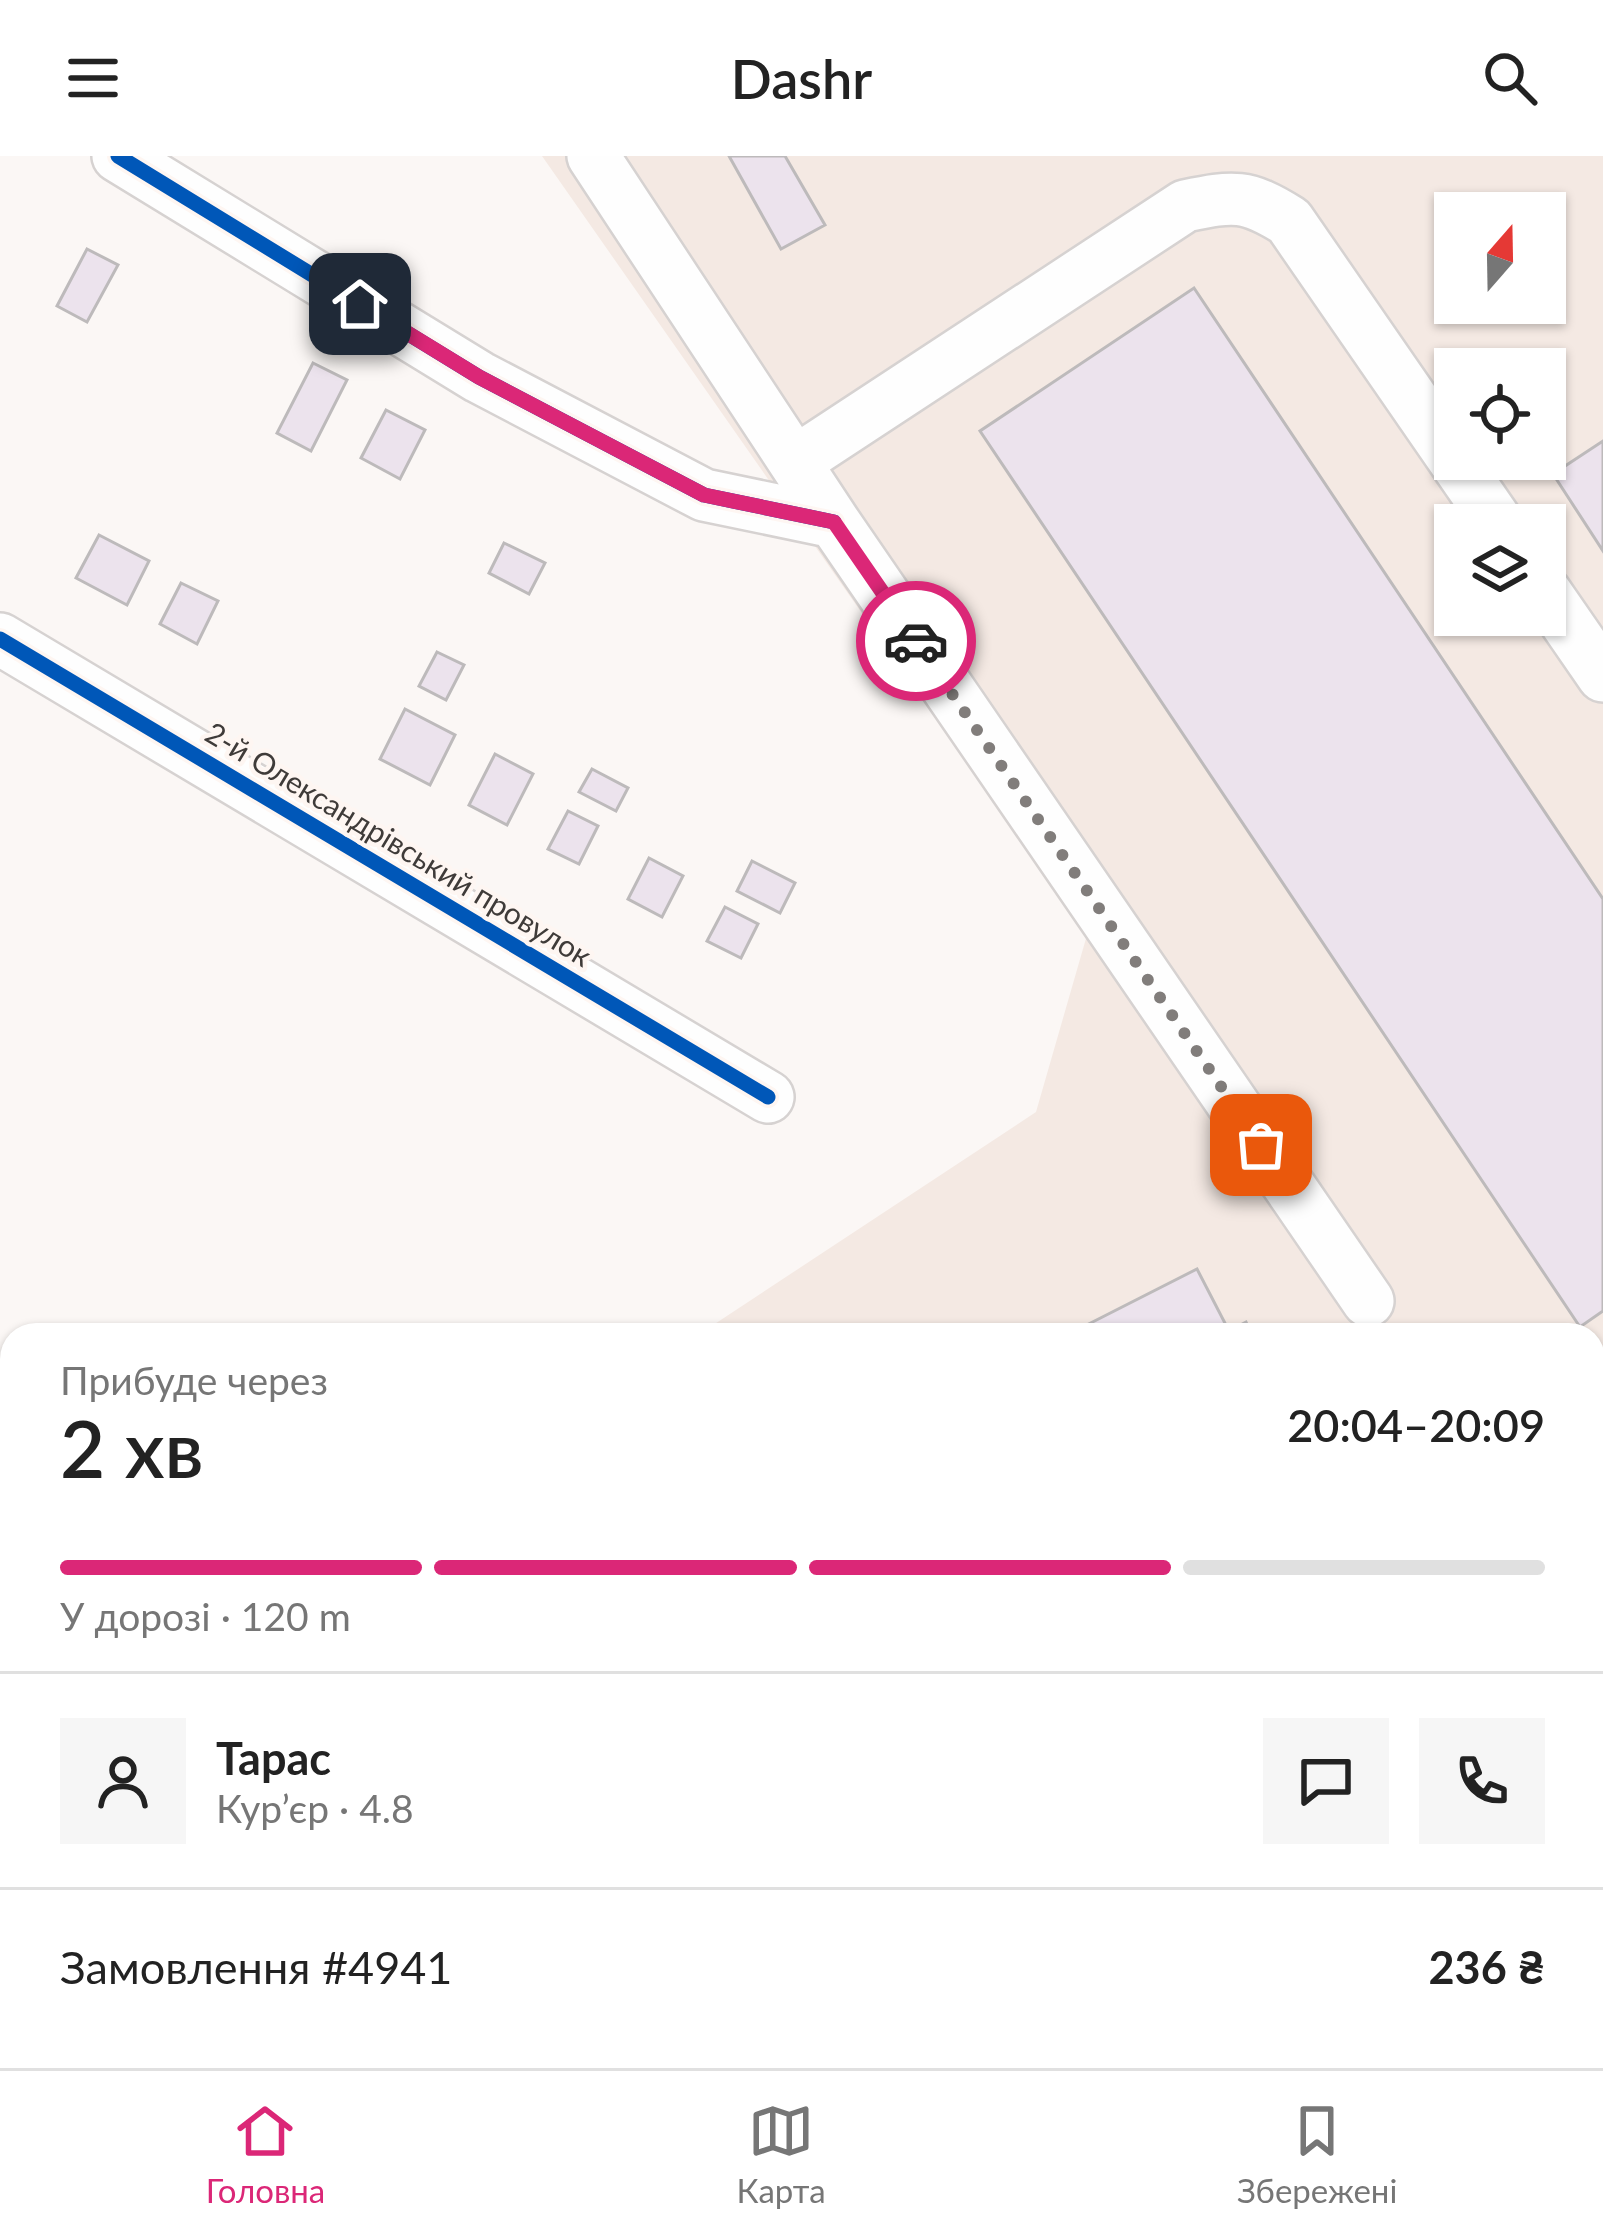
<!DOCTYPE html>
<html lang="uk">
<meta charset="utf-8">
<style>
:root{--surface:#fff;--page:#f6f6f6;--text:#222;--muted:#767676;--line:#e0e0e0;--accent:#db2777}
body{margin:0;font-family:Lato,sans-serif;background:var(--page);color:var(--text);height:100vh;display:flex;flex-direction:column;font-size:45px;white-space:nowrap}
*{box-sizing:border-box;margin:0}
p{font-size:39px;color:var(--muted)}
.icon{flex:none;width:66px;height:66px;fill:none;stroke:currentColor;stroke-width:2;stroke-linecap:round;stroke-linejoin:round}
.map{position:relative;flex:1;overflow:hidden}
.side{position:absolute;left:0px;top:1167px;width:1605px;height:747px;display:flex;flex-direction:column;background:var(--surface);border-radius:36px 36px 0 0;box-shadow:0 3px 9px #0004}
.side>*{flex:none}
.needle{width:78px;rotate:20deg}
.controls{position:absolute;left:1434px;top:36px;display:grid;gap:24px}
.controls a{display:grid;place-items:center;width:132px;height:132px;border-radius:0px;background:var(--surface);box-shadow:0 3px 9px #0004;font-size:60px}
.pin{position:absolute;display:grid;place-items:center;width:102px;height:102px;color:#fff;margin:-51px;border-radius:24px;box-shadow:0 6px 18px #0006}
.courier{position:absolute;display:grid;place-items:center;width:120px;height:120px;margin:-60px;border:9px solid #db2777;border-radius:50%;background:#fff;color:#222;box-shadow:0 3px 15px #0007}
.summary em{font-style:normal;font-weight:600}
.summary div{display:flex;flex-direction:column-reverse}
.summary{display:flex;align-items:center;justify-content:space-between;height:204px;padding:0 60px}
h1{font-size:78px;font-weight:600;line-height:90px}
.bar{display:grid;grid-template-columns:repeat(4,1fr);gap:18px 12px;align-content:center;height:144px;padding:0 60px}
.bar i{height:15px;border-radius:9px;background:var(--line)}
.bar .active{background:var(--accent)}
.bar p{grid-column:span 4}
.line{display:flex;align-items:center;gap:30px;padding:0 60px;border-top:3px solid var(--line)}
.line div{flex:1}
.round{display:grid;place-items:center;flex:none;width:126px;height:126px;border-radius:0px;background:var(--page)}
header{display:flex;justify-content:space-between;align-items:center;height:156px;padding:0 60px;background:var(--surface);font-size:54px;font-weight:600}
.menu{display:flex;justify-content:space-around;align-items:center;height:168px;border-top:3px solid var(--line);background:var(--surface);font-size:33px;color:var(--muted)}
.menu a{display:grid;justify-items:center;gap:6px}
.menu .active{color:var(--accent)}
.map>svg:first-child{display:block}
.built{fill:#f4e9e3;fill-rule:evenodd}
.green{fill:#d9eed0}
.water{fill:#8ddff0}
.building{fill:#ece3ed;stroke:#bdbabb;stroke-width:3}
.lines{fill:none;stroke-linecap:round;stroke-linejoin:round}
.minor-casing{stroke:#d6d2d1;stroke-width:56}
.minor{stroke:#fefefe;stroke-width:51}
.cycleway-casing{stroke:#fef6f2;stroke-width:22}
.cycleway{stroke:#0057b8;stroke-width:15}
.done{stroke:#817d7b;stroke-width:12;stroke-dasharray:0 21.6}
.route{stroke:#db2777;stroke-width:15}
.labels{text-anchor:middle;stroke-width:9;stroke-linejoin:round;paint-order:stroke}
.street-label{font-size:30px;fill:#3f3b39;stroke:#fef6f2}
</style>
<header><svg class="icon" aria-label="menu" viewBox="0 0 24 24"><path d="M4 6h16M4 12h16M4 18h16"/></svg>Dashr<svg class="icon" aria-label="search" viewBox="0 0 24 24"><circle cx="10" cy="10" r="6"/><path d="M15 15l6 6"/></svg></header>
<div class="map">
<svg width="1603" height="1912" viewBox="0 0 1603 1912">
<rect width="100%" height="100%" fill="#fbf7f5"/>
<path class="built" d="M542 0H1603V1912H374L397 1902H1593V1179H698L1036 956 1087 779ZM1455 57H1545V147H1455ZM1455 213H1545V303H1455ZM1455 369H1545V459H1455Z"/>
<path class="green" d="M0 1239 12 1257V1397L0 1377Z
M12 1865V1902H397L373 1912H0V1872Z"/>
<path class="water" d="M0 1377 12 1397V1865L0 1872Z"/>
<path class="building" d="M729 0H785L825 69 781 93Z
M87 93 118 109 87 166 57 150Z
M1194 132 1603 743V1155L1580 1171 980 275Z
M313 207 347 224 311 295 277 277Z
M386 254 425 274 400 323 361 302Z
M1603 285V395L1553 318Z
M99 379 149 405 127 449 76 422Z
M504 387 545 407 529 438 489 417Z
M181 427 218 445 197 488 160 468Z
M437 496 464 509 446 544 419 530Z
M405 553 455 579 430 629 380 603Z
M495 598 533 618 507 669 469 649Z
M592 613 628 632 616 655 579 636Z
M568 655 598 670 579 708 548 693Z
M649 702 683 720 662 761 628 743Z
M752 705 795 727 780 757 737 735Z
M725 751 758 768 741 802 707 785Z
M1197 1113 1229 1175 1246 1166 1252 1179H1067Z
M1593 1747 1603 1766V1833L1593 1838Z
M544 1902H611L590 1912H549Z
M882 1902H962L967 1912H861Z
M1378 1902H1448L1453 1912H1357Z"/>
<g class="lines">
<g class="minor-casing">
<path id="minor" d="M118 0 479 221 704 339 834 366
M593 0 834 366 1368 1145
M798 304 1185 50C1234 40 1246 38 1289 65L1499 369
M1545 436 1603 520
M0 483 768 941
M1593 1313 1603 1307
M1593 1477 1603 1493
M529 1902 533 1912"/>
</g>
<use href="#minor" class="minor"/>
<g class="cycleway-casing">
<path id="cycleway" d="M118 0 479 221 704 339 834 366
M0 483 768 941"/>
</g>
<use href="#cycleway" class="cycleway"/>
</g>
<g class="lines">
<path class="done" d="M916 485 1261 989"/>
<path class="route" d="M360 148 479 221 704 339 834 366 916 485"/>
</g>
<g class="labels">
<g class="street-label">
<text transform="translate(398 689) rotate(31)" y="10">2-й Олександрівський провулок</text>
</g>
</g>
</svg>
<div class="controls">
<a><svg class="needle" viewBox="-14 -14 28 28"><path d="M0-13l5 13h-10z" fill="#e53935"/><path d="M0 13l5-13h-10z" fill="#767676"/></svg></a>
<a><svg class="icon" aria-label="locate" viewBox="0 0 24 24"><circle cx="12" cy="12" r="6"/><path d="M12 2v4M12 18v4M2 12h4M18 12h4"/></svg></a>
<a><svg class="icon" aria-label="layers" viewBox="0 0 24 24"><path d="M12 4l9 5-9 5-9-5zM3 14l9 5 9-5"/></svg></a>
</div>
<div class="pin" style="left:1261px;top:989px;background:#ea580c"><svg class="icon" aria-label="bag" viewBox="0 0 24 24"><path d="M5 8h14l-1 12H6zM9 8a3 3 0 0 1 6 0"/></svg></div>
<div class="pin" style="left:360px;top:148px;background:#1f2937"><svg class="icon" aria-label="home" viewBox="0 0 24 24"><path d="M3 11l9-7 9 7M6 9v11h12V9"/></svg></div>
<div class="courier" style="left:916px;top:485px"><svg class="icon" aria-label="car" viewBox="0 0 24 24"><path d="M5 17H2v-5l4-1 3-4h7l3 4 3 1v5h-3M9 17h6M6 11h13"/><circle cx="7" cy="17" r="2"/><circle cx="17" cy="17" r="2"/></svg></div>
<section class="side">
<div class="summary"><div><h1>2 хв</h1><p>Прибуде через</p></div><em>20:04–20:09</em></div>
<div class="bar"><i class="active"></i><i class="active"></i><i class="active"></i><i></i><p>У дорозі · 120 m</p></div>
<div class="line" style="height:216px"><a class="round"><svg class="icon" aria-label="person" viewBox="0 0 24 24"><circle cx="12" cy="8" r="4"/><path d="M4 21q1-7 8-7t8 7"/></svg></a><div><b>Тарас</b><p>Кур’єр · 4.8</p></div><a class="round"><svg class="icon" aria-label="chat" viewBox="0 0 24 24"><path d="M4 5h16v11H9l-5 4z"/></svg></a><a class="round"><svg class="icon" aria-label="phone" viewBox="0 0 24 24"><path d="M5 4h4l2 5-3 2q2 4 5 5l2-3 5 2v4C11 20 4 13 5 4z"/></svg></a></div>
<div class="line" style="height:156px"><div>Замовлення #4941</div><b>236 ₴</b></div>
</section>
</div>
<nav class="menu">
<a class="active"><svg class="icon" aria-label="home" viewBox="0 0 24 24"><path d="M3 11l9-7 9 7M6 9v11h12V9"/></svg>Головна</a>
<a><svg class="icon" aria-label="map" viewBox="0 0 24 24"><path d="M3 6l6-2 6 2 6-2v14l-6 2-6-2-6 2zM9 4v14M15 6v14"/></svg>Карта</a>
<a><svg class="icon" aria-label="saved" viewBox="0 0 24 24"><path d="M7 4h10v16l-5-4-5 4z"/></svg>Збережені</a>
</nav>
